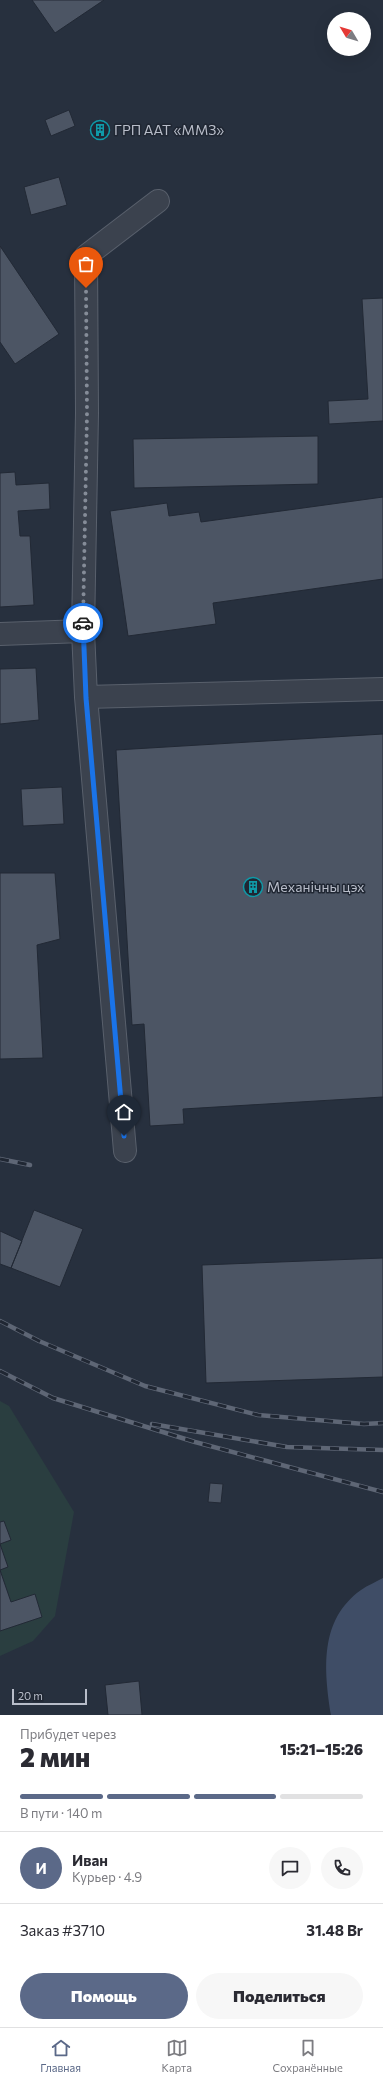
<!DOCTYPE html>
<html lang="ru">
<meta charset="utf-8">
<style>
:root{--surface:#fff;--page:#f7f7f7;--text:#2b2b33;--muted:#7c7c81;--line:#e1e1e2;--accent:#5b6988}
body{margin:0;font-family:Commissioner,sans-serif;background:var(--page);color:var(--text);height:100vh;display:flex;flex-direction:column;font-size:15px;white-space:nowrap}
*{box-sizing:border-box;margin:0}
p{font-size:13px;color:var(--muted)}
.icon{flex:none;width:22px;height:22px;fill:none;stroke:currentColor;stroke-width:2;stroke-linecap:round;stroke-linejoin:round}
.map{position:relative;height:1715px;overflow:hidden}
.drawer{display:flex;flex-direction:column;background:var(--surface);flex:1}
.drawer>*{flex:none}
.needle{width:26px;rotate:308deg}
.tools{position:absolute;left:327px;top:12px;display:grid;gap:8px}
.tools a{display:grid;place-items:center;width:44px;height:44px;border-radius:50%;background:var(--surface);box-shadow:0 4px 16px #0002;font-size:20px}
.scale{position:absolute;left:12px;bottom:10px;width:75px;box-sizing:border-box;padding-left:4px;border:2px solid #b8bdc9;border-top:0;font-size:11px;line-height:14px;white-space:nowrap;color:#b8bdc9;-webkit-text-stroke:3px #202733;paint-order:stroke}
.pin{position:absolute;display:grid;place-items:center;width:34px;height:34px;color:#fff;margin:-41px -17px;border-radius:50% 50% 50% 0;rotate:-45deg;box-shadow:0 0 4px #0007}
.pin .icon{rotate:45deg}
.courier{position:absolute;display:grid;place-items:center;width:40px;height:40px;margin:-20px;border:3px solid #1a73e8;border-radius:50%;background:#fff;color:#222;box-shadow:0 1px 5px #0007}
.summary em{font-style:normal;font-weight:800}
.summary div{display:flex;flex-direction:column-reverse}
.summary{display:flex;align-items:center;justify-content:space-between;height:68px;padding:0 20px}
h1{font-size:26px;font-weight:800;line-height:30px}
.bar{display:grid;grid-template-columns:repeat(4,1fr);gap:6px 4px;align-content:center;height:48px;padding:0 20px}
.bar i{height:5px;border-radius:3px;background:var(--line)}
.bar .active{background:var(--accent)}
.bar p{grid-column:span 4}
.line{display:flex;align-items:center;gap:10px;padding:0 20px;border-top:1px solid var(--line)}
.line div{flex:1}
.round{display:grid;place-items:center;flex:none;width:42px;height:42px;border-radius:21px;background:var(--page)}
.primary-button{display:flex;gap:8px;margin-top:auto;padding:8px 20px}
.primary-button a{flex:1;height:46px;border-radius:24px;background:var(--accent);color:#fff;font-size:16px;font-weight:800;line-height:46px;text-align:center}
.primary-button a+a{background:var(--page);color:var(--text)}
.menu{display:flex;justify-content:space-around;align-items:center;height:56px;border-top:1px solid var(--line);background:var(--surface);font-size:11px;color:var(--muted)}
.menu a{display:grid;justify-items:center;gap:2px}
.menu .active{color:var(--accent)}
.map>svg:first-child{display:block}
.green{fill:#2a3e40}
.water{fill:#3f4d66}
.building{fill:#4c5564;stroke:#222935}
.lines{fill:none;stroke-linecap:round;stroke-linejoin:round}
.minor-casing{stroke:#59606c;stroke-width:24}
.minor{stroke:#3b424e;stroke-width:22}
.rail-casing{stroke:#5e6675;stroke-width:4.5}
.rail{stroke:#202733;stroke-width:3;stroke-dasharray:9;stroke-linecap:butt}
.done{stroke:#858c98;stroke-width:4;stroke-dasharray:0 7.2}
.route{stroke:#1a73e8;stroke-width:5}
.labels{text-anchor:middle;stroke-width:3;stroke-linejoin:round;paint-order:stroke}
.poi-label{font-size:14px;fill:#b8bdc9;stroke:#202733;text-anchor:start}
</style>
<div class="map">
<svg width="383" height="1715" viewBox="0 0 383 1715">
<rect width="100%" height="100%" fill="#27303e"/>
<path class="green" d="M0 1401 9 1406 74 1512 55 1616 33 1641 0 1656Z"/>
<path class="water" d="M383 1578V1715H331C324 1670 319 1620 361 1590 368 1585 376 1582 383 1578Z"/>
<path class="building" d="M32 0H104L55 33Z
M69 110 75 126 51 136 45 120Z
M106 122 110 133 94 139 90 128Z
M59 177 67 205 31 215 24 187Z
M0 246 59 334 15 364 0 342Z
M383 298V421L329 424 328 401 368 399 362 299Z
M318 436V484L134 488 133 439Z
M15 472 16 485 49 483 50 509 18 511 20 536H30L34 605 0 607V473Z
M383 497V579L213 603 216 624 128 636 110 511 167 503 169 516 199 512 201 522Z
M36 668 39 720 0 724V669Z
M383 734V1097L183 1109 184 1124 150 1126 144 1024 132 1025 116 750Z
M62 787 64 824 23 826 21 789Z
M0 873H55L60 939 37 945 43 1058 0 1059Z
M34 1210 83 1229 60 1287 11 1268Z
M0 1231 22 1241 11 1268 0 1264Z
M383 1258V1377L206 1383 202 1265Z
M210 1483 223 1484 221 1503 208 1502Z
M4 1521 11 1540 0 1544 8 1567 0 1570 11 1602 35 1594 42 1617 0 1631V1522Z
M139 1681 142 1715H108L105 1685Z"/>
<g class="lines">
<g class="minor-casing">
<path id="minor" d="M0 634 83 631
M86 697 383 689
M125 1151 86 697 83 631 87 413 86 256 158 201"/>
</g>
<use href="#minor" class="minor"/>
<g class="rail-casing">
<path id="rail" d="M0 1159 30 1165
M0 1321 39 1341 145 1386 258 1415 364 1424 383 1423
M0 1371 53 1398 195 1442 383 1492
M152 1424 287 1447 383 1450"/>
</g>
<use href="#rail" class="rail"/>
</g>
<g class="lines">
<path class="done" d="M83 623 87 413 86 288"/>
<path class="route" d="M83 623 86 698 124 1136"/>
</g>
<defs>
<g id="building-ring" transform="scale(1)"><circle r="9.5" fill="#202733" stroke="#0f9aa8" stroke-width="1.5"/><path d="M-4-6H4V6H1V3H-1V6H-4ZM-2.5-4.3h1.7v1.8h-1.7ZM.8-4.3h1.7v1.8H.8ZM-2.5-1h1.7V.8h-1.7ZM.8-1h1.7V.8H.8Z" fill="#0f9aa8"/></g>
</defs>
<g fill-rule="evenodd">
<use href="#building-ring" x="100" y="130"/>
<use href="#building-ring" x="253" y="887"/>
</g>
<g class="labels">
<g class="poi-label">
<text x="114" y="135">ГРП ААТ «ММЗ»</text>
<text x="267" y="892">Механічны цэх</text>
</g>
</g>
</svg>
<div class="tools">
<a><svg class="needle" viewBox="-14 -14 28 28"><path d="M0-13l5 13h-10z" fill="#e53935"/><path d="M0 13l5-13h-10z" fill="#7c7c81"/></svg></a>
</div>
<div class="scale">20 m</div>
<div class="pin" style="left:86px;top:288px;background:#ea580c"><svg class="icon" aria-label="bag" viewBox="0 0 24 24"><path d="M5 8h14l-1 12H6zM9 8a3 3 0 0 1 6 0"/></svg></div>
<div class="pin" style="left:124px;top:1136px;background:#1f2937"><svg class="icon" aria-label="home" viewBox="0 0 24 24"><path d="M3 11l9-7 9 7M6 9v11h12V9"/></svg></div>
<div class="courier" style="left:83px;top:623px"><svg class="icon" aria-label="car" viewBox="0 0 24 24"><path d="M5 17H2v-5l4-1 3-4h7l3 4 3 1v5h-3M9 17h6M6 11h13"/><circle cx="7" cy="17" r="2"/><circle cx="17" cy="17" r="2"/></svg></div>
</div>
<section class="drawer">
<div class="summary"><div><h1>2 мин</h1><p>Прибудет через</p></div><em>15:21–15:26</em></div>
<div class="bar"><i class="active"></i><i class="active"></i><i class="active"></i><i></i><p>В пути · 140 m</p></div>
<div class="line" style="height:72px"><b class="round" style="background:var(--accent);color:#fff">И</b><div><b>Иван</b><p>Курьер · 4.9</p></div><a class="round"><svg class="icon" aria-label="chat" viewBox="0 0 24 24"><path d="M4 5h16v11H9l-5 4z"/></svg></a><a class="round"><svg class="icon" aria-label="phone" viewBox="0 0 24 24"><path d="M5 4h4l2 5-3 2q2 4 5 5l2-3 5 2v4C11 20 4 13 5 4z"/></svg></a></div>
<div class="line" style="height:52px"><div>Заказ #3710</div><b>31.48 Br</b></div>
<div class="primary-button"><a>Помощь</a><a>Поделиться</a></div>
</section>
<nav class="menu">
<a class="active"><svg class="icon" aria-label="home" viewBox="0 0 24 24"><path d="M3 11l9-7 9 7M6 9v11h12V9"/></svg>Главная</a>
<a><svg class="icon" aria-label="map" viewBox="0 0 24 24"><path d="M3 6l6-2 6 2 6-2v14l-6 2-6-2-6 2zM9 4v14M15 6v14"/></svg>Карта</a>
<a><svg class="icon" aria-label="saved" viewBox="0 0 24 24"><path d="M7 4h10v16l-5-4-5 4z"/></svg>Сохранённые</a>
</nav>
